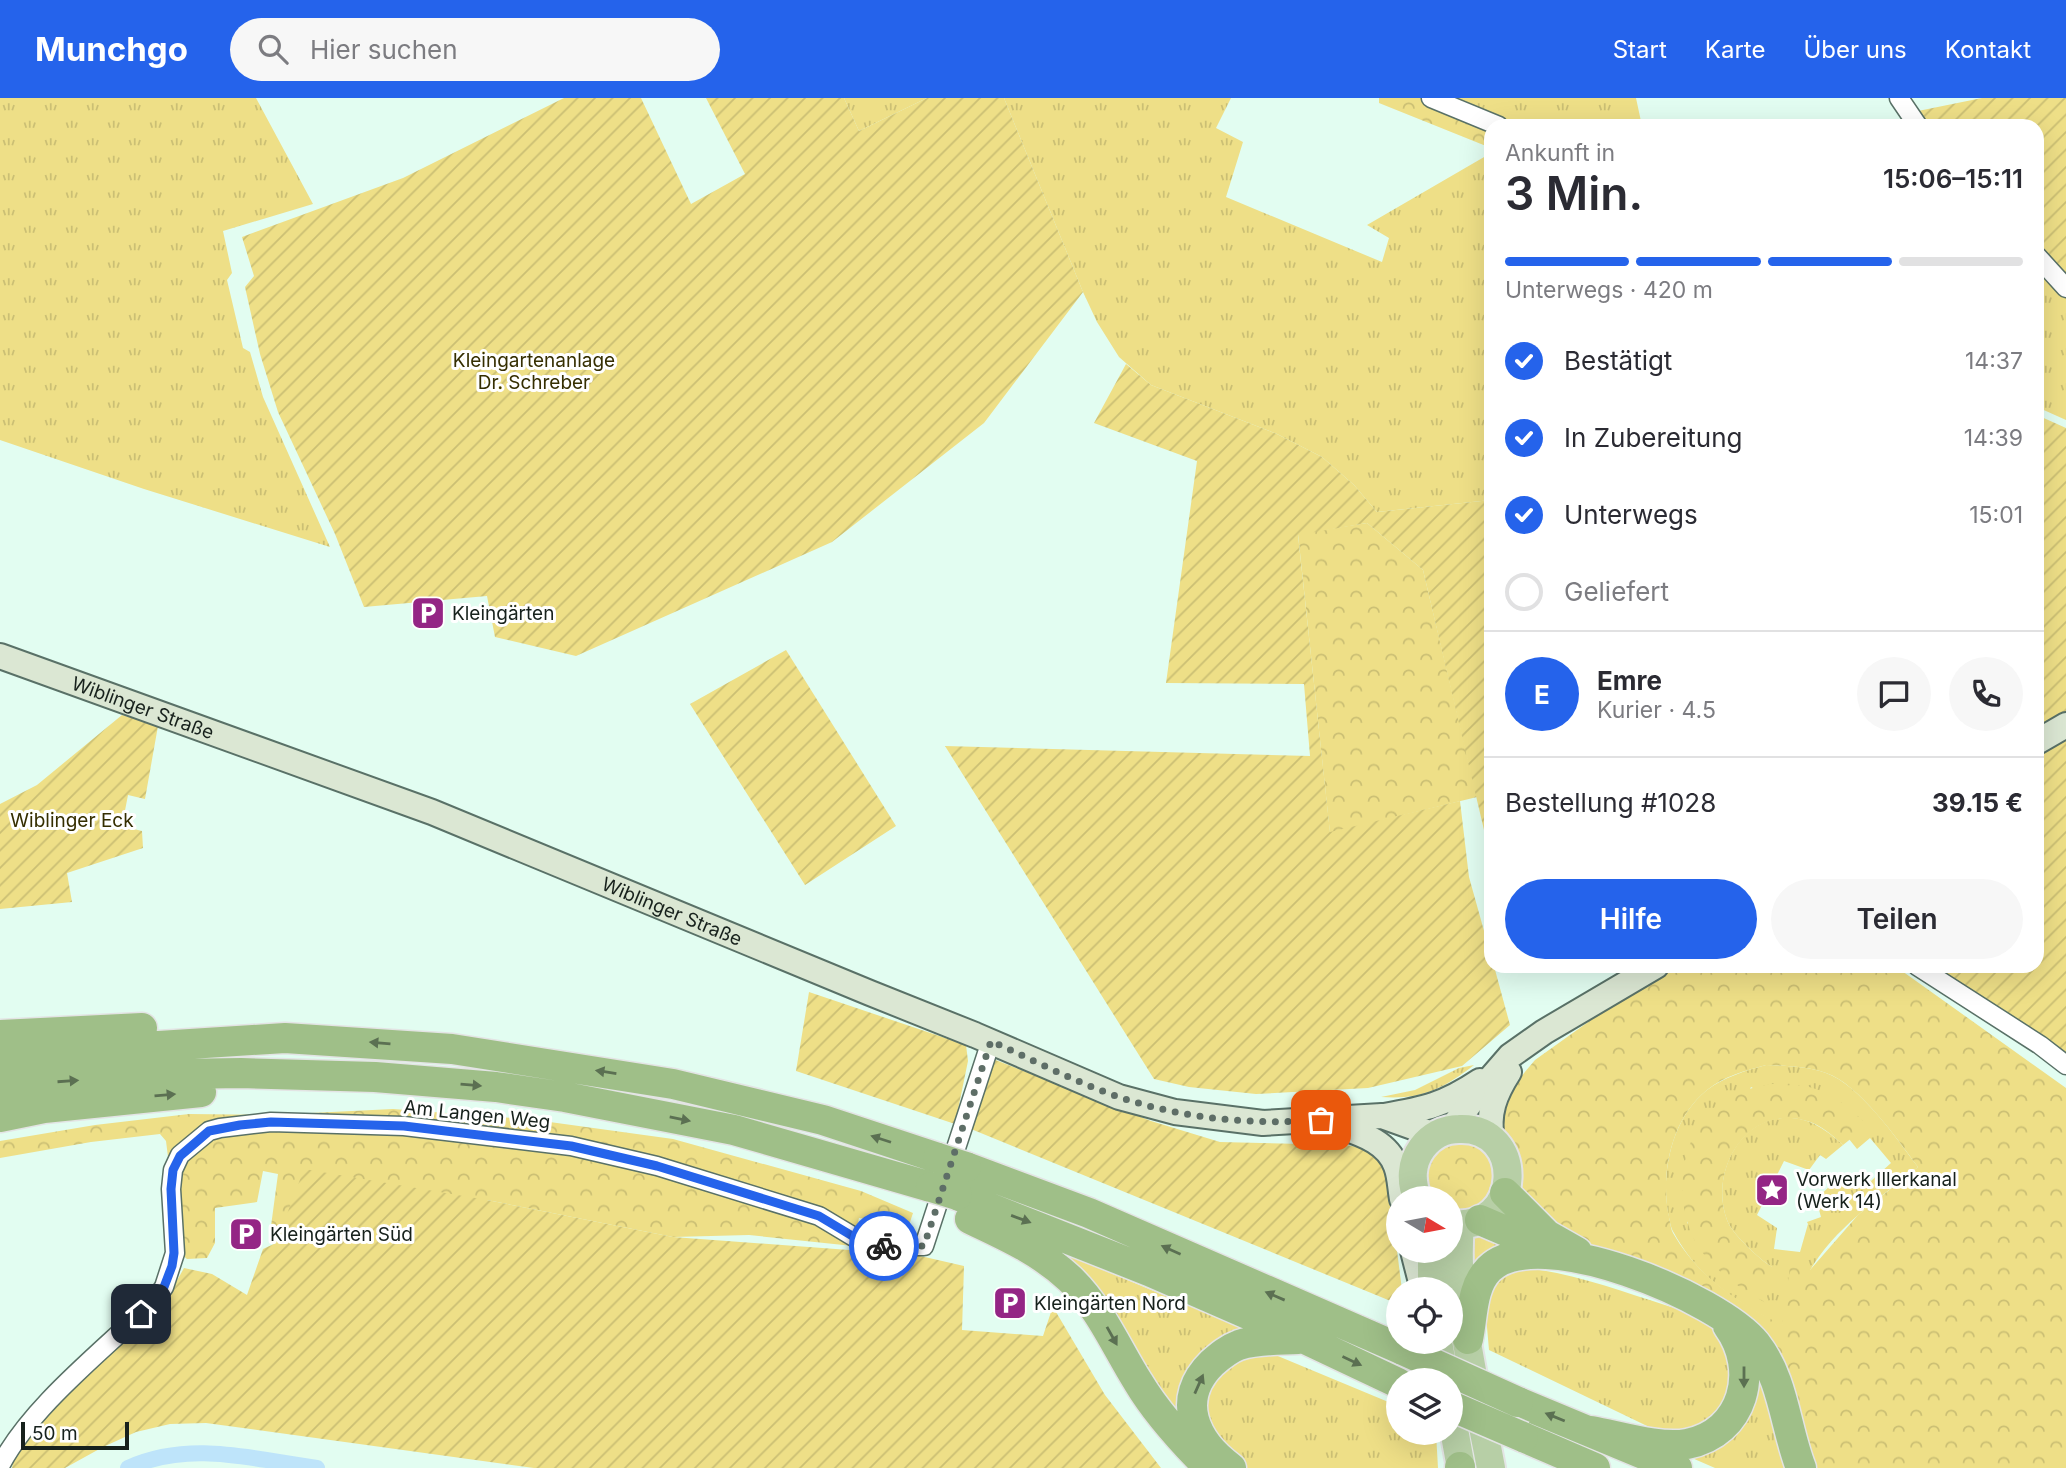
<!DOCTYPE html>
<html lang="de">
<meta charset="utf-8">
<style>
:root{--surface:#fff;--page:#f7f7f7;--text:#2b2b33;--muted:#7c7c81;--line:#e1e1e2;--accent:#2563eb}
body{margin:0;font-family:Inter,sans-serif;background:var(--page);color:var(--text);height:100vh;display:flex;flex-direction:column;font-size:26px;white-space:nowrap}
*{box-sizing:border-box;margin:0}
p{font-size:23px;color:var(--muted)}
.icon{flex:none;width:38px;height:38px;fill:none;stroke:currentColor;stroke-width:2;stroke-linecap:round;stroke-linejoin:round}
.map{position:relative;flex:1;overflow:hidden}
.panel{position:absolute;left:1484px;top:21px;width:560px;height:854px;display:flex;flex-direction:column;background:var(--surface);border-radius:21px;box-shadow:0 7px 28px #0002}
.panel>*{flex:none}
.needle{width:46px;rotate:100deg}
.buttons{position:absolute;left:1386px;top:1088px;display:grid;gap:14px}
.buttons a{display:grid;place-items:center;width:77px;height:77px;border-radius:50%;background:var(--surface);box-shadow:0 7px 28px #0002;font-size:35px}
.scale{position:absolute;left:21px;bottom:18px;width:108px;box-sizing:border-box;padding-left:7px;border:4px solid #17211c;border-top:0;font-size:19px;line-height:24px;white-space:nowrap;color:#17211c;-webkit-text-stroke:5px #fff;paint-order:stroke}
.pin{position:absolute;display:grid;place-items:center;width:60px;height:60px;color:#fff;margin:-30px;border-radius:14px;box-shadow:0 4px 10px #0006}
.courier{position:absolute;display:grid;place-items:center;width:70px;height:70px;margin:-35px;border:5px solid #2563eb;border-radius:50%;background:#fff;color:#222;box-shadow:0 2px 9px #0007}
.summary em{font-style:normal;font-weight:600}
.summary div{display:flex;flex-direction:column-reverse}
.summary{display:flex;align-items:center;justify-content:space-between;height:119px;padding:0 21px}
h1{font-size:46px;font-weight:600;line-height:52px}
.bar{display:grid;grid-template-columns:repeat(4,1fr);gap:10px 7px;align-content:center;height:84px;padding:0 21px}
.bar i{height:9px;border-radius:5px;background:var(--line)}
.bar .active{background:var(--accent)}
.bar p{grid-column:span 4}
.line{display:flex;align-items:center;gap:18px;padding:0 21px;border-top:2px solid var(--line)}
.line div{flex:1}
.round{display:grid;place-items:center;flex:none;width:74px;height:74px;border-radius:37px;background:var(--page)}
ol{padding:0 21px;list-style:none}
li{display:flex;align-items:center;gap:21px;height:77px}
li p{margin-inline-start:auto}
li .icon{padding:7px;border-radius:50%;background:var(--accent);color:#fff;stroke-width:4}
li:last-child{color:var(--muted)}
li i{width:38px;height:38px;border:4px solid var(--line);border-radius:50%}
.primary-button{display:flex;gap:14px;margin-top:auto;padding:14px 21px}
.primary-button a{flex:1;height:80px;border-radius:42px;background:var(--accent);color:#fff;font-size:28px;font-weight:600;line-height:80px;text-align:center}
.primary-button a+a{background:var(--page);color:var(--text)}
header{display:flex;align-items:center;gap:42px;box-sizing:border-box;height:98px;padding:0 35px;background:var(--accent);color:#fff}
header strong{font-size:33px}
nav{display:flex;gap:38px;margin-inline-start:auto;font-size:24px}
.search{width:490px;height:63px;background:var(--page);display:flex;align-items:center;gap:18px;box-sizing:border-box;padding:0 24px;border-radius:38px;color:var(--muted);font-size:26px}
.map>svg:first-child{display:block}
.grass{fill:url(#grass-tufts);fill-rule:evenodd}
.forest{fill:url(#forest-crowns);fill-rule:evenodd}
.garden{fill:url(#garden-furrows)}
.lines{fill:none;stroke-linecap:round;stroke-linejoin:round}
.canal{stroke:#bee4fa;stroke-width:16}
.minor-casing{stroke:#597167;stroke-width:21}
.secondary-casing{stroke:#597167;stroke-width:28}
.primary-casing{stroke:#e3e4e4;stroke-width:32}
.trunk-casing{stroke:#e3e4e4;stroke-width:33}
.minor{stroke:#fff;stroke-width:18}
.secondary{stroke:#dbe7d3;stroke-width:24}
.primary{stroke:#b7cfa6;stroke-width:28}
.trunk{stroke:#9fbf88;stroke-width:30}
.trunk-bridge-casing{stroke:#e3e4e4;stroke-width:33;stroke-linecap:butt}
.trunk-bridge{stroke:#9fbf88;stroke-width:30}
.oneway{fill:#5b7052}
.done{stroke:#5e6e67;stroke-width:7;stroke-dasharray:0 12.6}
.route{stroke:#2563eb;stroke-width:9}
.labels{text-anchor:middle;stroke-width:6;stroke-linejoin:round;paint-order:stroke}
.park-label{font-size:19px;fill:#352e01;stroke:#fff}
.poi-label{font-size:19px;fill:#17211c;stroke:#fff;text-anchor:start}
.street-label{font-size:19px;fill:#17211c;stroke:#fff}
</style>
<header>
<strong>Munchgo</strong>
<div class="search"><svg class="icon" aria-label="search" viewBox="0 0 24 24"><circle cx="10" cy="10" r="6"/><path d="M15 15l6 6"/></svg>Hier suchen</div>
<nav><a>Start</a><a>Karte</a><a>Über uns</a><a>Kontakt</a></nav>
</header>
<div class="map">
<svg width="2066" height="1370" viewBox="0 0 2066 1370">
<defs>
<pattern id="grass-tufts" width="24" height="20" patternUnits="userSpaceOnUse" patternTransform="scale(1.75)"><rect width="24" height="20" fill="#eedf87"/><path d="M3 7l-1-3M5 7V3M7 7l1-3M15 17l-1-3M17 17v-4M19 17l1-3" fill="none" stroke="#cbbf74"/></pattern>
<pattern id="forest-crowns" width="20" height="18" patternUnits="userSpaceOnUse" patternTransform="scale(1.75)"><rect width="20" height="18" fill="#eedf87"/><path d="M2 6a3 3 0 1 1 6 0M12 15a3 3 0 1 1 6 0" fill="none" stroke="#cbbf74"/></pattern>
<pattern id="garden-furrows" width="10" height="10" patternUnits="userSpaceOnUse" patternTransform="scale(1.75)"><rect width="10" height="10" fill="#eedf87"/><path d="M-1 1l2-2M0 10L10 0M9 11l2-2" fill="none" stroke="#cbbf74"/></pattern>
</defs>
<rect width="100%" height="100%" fill="#e2fdf1"/>
<path class="grass" d="M0 0H256L313 106 223 133 232 175 227 182 243 250 250 254 263 299 330 449 144 391 0 342Z
M844 0H927L859 33Z
M1004 0H1231L1216 30 1243 44 1226 99 1382 164 1389 140 1367 127 1491 55V402L1377 414 1354 387 1322 359 1277 336 1151 287 1119 259 1097 224 1083 194Z
M1439 0H1636L1642 28H1508Z
M2037 169 2066 200V322L2037 309Z
M1474 967C1443 991 1421 1002 1381 999L1415 992 1459 970Z
M1766 967C1787 968 1806 968 1826 975 1860 987 1897 1041 1918 1069 1879 1101 1834 1130 1809 1174 1799 1191 1791 1210 1782 1228 1736 1203 1700 1182 1674 1135 1670 1129 1670 1122 1668 1115 1661 1073 1672 1020 1707 992 1724 979 1745 973 1766 967ZM1751 989 1849 1041 1857 1051 1870 1040 1891 1065 1871 1083 1866 1078 1856 1087 1844 1075 1816 1101 1821 1119 1807 1124 1808 1126 1800 1154 1774 1151 1777 1130 1757 1117 1784 1063 1809 1072 1820 1057 1826 1061 1843 1047C1832 1037 1821 1028 1807 1023 1748 1004 1708 1071 1727 1122 1732 1136 1759 1161 1772 1169L1687 1125Z
M1476 1136 1529 1151 1474 1178 1470 1141Z
M1050 1150 1248 1232 1230 1244 1189 1336Z
M1518 1169C1570 1174 1618 1192 1668 1208 1685 1213 1704 1214 1716 1228 1725 1238 1732 1265 1737 1278L1720 1320 1670 1339 1489 1252 1484 1195 1488 1185Z
M1273 1256 1398 1308V1335H1436L1438 1370H1241L1225 1359 1202 1312 1217 1273 1247 1258Z
M1756 1265 1793 1370H1715L1692 1360 1691 1353Z"/>
<path class="forest" d="M1379 0H1423L1491 29V50L1379 5Z
M1367 425 1423 472 1477 699 1330 735 1298 436Z
M1672 868H1895L2066 990V1370H1810L1766 1244 1578 1145 1523 1097 1513 1052 1502 1037 1500 1023 1504 1006 1514 987 1535 962 1647 882ZM1766 967C1787 968 1806 968 1826 975 1859 986 1897 1041 1918 1069L1858 1117 1810 1172 1790 1169 1782 1227C1738 1204 1699 1180 1673 1135 1670 1129 1670 1121 1668 1114 1661 1073 1672 1020 1707 992 1724 978 1745 973 1766 967Z
M1778 985C1822 987 1836 998 1868 1027L1843 1047C1832 1037 1821 1027 1807 1023 1748 1005 1708 1071 1727 1122 1732 1136 1759 1161 1772 1169L1766 1205C1739 1190 1711 1171 1695 1143 1671 1097 1681 1028 1727 1000 1743 991 1760 988 1778 985Z
M393 1011 528 1021 673 1041 861 1093 913 1115 909 1127 859 1120 853 1148 749 1137 673 1139 487 1102 276 1144 269 1143 278 1076 263 1073 257 1104 215 1110V1145L207 1160 187 1161 180 1155 166 1043 160 1036 91 1044 0 1060V1043L95 1027 189 1016 270 1017Z
M1474 1042 1498 1068 1486 1107 1451 1115V1101H1430L1427 1097 1425 1066 1446 1043Z"/>
<path class="garden" d="M564 0H641L691 106 745 76 706 0H844L859 33 927 0H1004L1083 194 984 325 832 444 576 558 495 539 487 498 364 509 335 436 278 314 260 256 245 189 254 178 242 139 403 80Z
M1982 0H2066V178L2037 147V28H1930L1918 13Z
M1126 266 1151 287 1277 336 1322 359 1354 387 1377 414 1491 402V729L1484 732 1423 472 1367 425 1298 437 1330 734 1460 703 1469 779 1491 858V868H1494L1510 927 1462 968 1368 990 1256 996 1189 989 1154 981 945 648 1310 658 1304 586 1166 585 1197 363 1094 325Z
M2037 317 2066 330V960L1926 868H2037Z
M786 552 896 728 805 787 690 606Z
M122 617 158 628 145 701 128 697 122 728 142 733 143 750 67 775 72 804 0 811V706L37 687Z
M809 894 966 947 968 963 955 1026 796 973Z
M993 961 1151 1023 1220 1044 1346 1047 1368 1051 1384 1070 1392 1113 1402 1192H1398V1206L971 1031Z
M304 1071 487 1102 673 1139 916 1157 964 1168 962 1232 1043 1238 1051 1214H1056L1105 1297 1161 1370H534L206 1325 170 1326 136 1334 103 1349 65 1370H12L15 1353 43 1321 170 1195 184 1170 212 1176 247 1197 263 1151 276 1145Z"/>
<g class="lines">
<path class="canal" d="M128 1370C190 1342 252 1361 317 1370"/>
<g class="minor-casing">
<path id="minor" d="M1431 0 1499 28
M1899 0 1918 28
M2037 158 2066 190
M1917 868 2040 947 2066 967
M0 1368C32 1307 103 1253 153 1204L164 1189 175 1155 171 1091 173 1072 180 1057 209 1033 220 1030 271 1024 404 1028 571 1048 657 1068 819 1118 859 1142 878 1148H924L991 943"/>
</g>
<g class="secondary-casing">
<g id="secondary">
<path id="s1" d="M0 558 432 714 870 895 975 937 1119 999 1175 1014 1263 1025 1382 1018 1435 1037"/>
<path d="M2037 644 2066 627"/>
<path d="M1384 1018C1425 1011 1444 1007 1480 983"/>
<path d="M1328 1024C1353 1034 1386 1040 1396 1068 1400 1078 1400 1090 1402 1101"/>
<path d="M1451 1031 1477 996 1510 958 1544 934 1656 868"/>
<path d="M1492 1042C1487 1015 1495 996 1509 974"/>
<path d="M1413 1153 1423 1192"/>
</g>
</g>
<g class="primary-casing">
<path id="primary" d="M1418 1101C1410 1084 1411 1065 1422 1050 1431 1038 1444 1031 1459 1031 1526 1028 1524 1134 1451 1126
M1460 1127C1453 1203 1477 1294 1491 1370
M1432 1153V1192
M1438 1244 1445 1283
M1451 1315 1461 1370"/>
</g>
<g class="trunk-casing">
<path id="trunk" d="M0 937 142 930
M0 960 112 951 285 940 452 951 673 986 823 1022 938 1060
M0 989 178 976 241 975 375 979 496 989 565 999 734 1032 931 1089
M0 1019 44 1010 201 994
M966 1069 1089 1115 1403 1252
M1505 1095 1547 1137 1577 1154
M957 1097 1149 1173 1305 1241 1398 1285
M970 1121C1006 1138 1040 1153 1070 1181 1100 1210 1116 1249 1138 1284 1157 1316 1183 1344 1209 1370
M1480 1122 1550 1152
M1468 1241C1473 1218 1471 1189 1489 1171 1538 1123 1719 1200 1756 1246 1784 1282 1785 1329 1801 1370
M1518 1304 1677 1370
M1591 1333C1619 1338 1660 1351 1687 1346 1744 1335 1760 1272 1728 1228
M1523 1339 1595 1370
M1231 1370C1194 1343 1175 1301 1212 1265 1220 1258 1228 1251 1239 1247 1257 1241 1278 1242 1298 1241
M1460 1370V1369"/>
</g>
<use href="#minor" class="minor"/>
<use href="#secondary" class="secondary"/>
<use href="#primary" class="primary"/>
<use href="#trunk" class="trunk"/>
<g class="trunk-bridge-casing">
<path id="trunk-bridge" d="M938 1060 966 1069
M931 1089 957 1097
M1403 1252 1518 1304
M1451 1308 1523 1339"/>
</g>
<use href="#trunk-bridge" class="trunk-bridge"/>
</g>
<defs><path id="oneway-solid" d="M-6-.8H1V-3.2L6.5 0L1 3.2V.8H-6Z" transform="scale(1.75)"/></defs>
<g class="oneway">
<use href="#oneway-solid" transform="translate(380 945) rotate(-175)"/>
<use href="#oneway-solid" transform="translate(606 974) rotate(-171)"/>
<use href="#oneway-solid" transform="translate(68 983) rotate(-4)"/>
<use href="#oneway-solid" transform="translate(471 987) rotate(5)"/>
<use href="#oneway-solid" transform="translate(165 997) rotate(-5)"/>
<use href="#oneway-solid" transform="translate(680 1021) rotate(11)"/>
<use href="#oneway-solid" transform="translate(881 1041) rotate(-162)"/>
<use href="#oneway-solid" transform="translate(1021 1121) rotate(20)"/>
<use href="#oneway-solid" transform="translate(1171 1152) rotate(-156)"/>
<use href="#oneway-solid" transform="translate(1275 1198) rotate(-157)"/>
<use href="#oneway-solid" transform="translate(1112 1238) rotate(61)"/>
<use href="#oneway-solid" transform="translate(1352 1263) rotate(25)"/>
<use href="#oneway-solid" transform="translate(1744 1279) rotate(90)"/>
<use href="#oneway-solid" transform="translate(1199 1286) rotate(-66)"/>
<use href="#oneway-solid" transform="translate(1555 1319) rotate(-158)"/>
</g>
<g class="lines">
<path class="done" d="M884 1148H924L991 943C1033 962 1075 984 1119 999 1184 1021 1253 1027 1321 1022"/>
<path class="route" d="M141 1216 164 1189 172 1168 174 1155 171 1091 173 1072 180 1058 209 1033 240 1027 271 1024 404 1028 571 1048 657 1068 819 1118 859 1142 884 1148"/>
</g>
<defs>
<g id="parking-square" transform="scale(1.75)"><rect x="-9" y="-9" width="18" height="18" rx="4" fill="#942585" stroke="#fff"/><path d="M-3.5-5.5H1a3.5 3.5 0 0 1 0 7H-1V5.5H-3.5ZM-1-3.4V-.6H.8a1.4 1.4 0 0 0 0-2.8Z" fill="#fff"/></g>
<g id="sight-square" transform="scale(1.75)"><rect x="-9" y="-9" width="18" height="18" rx="4" fill="#942585" stroke="#fff"/><path d="M0-6L1.8-2.2L6-1.7L2.9 1.2L3.7 5.4L0 3.3L-3.7 5.4L-2.9 1.2L-6-1.7L-1.8-2.2Z" fill="#fff"/></g>
</defs>
<g fill-rule="evenodd">
<use href="#parking-square" x="428" y="515"/>
<use href="#sight-square" x="1772" y="1092"/>
<use href="#parking-square" x="246" y="1136"/>
<use href="#parking-square" x="1010" y="1205"/>
</g>
<g class="labels">
<g class="park-label">
<text x="534" y="269">Kleingartenanlage<tspan x="534" dy="22">Dr. Schreber</tspan></text>
<text x="72" y="729">Wiblinger Eck</text>
</g>
<g class="poi-label">
<text x="452" y="522">Kleingärten</text>
<text x="1796" y="1088">Vorwerk Illerkanal<tspan x="1796" dy="22">(Werk 14)</tspan></text>
<text x="270" y="1143">Kleingärten Süd</text>
<text x="1034" y="1212">Kleingärten Nord</text>
</g>
<g class="street-label">
<text dy="7" stroke="none"><textPath href="#s1" startOffset="152">Wiblinger Straße</textPath></text>
<text dy="7" stroke="none"><textPath href="#s1" startOffset="719">Wiblinger Straße</textPath></text>
<text transform="translate(477 1016) rotate(6)" y="7">Am Langen Weg</text>
</g>
</g>
</svg>
<div class="buttons">
<a><svg class="needle" viewBox="-14 -14 28 28"><path d="M0-13l5 13h-10z" fill="#e53935"/><path d="M0 13l5-13h-10z" fill="#7c7c81"/></svg></a>
<a><svg class="icon" aria-label="locate" viewBox="0 0 24 24"><circle cx="12" cy="12" r="6"/><path d="M12 2v4M12 18v4M2 12h4M18 12h4"/></svg></a>
<a><svg class="icon" aria-label="layers" viewBox="0 0 24 24"><path d="M12 4l9 5-9 5-9-5zM3 14l9 5 9-5"/></svg></a>
</div>
<div class="scale">50 m</div>
<div class="pin" style="left:1321px;top:1022px;background:#ea580c"><svg class="icon" aria-label="bag" viewBox="0 0 24 24"><path d="M5 8h14l-1 12H6zM9 8a3 3 0 0 1 6 0"/></svg></div>
<div class="pin" style="left:141px;top:1216px;background:#1f2937"><svg class="icon" aria-label="home" viewBox="0 0 24 24"><path d="M3 11l9-7 9 7M6 9v11h12V9"/></svg></div>
<div class="courier" style="left:884px;top:1148px"><svg class="icon" aria-label="bike" viewBox="0 0 24 24"><circle cx="6" cy="16" r="4"/><circle cx="18" cy="16" r="4"/><path d="M6 16l4-8h5l3 8M10 8l3 8H6M13 5h3"/></svg></div>
<section class="panel">
<div class="summary"><div><h1>3 Min.</h1><p>Ankunft in</p></div><em>15:06–15:11</em></div>
<div class="bar"><i class="active"></i><i class="active"></i><i class="active"></i><i></i><p>Unterwegs · 420 m</p></div>
<ol>
<li><svg class="icon" aria-label="check" viewBox="0 0 24 24"><path d="M5 12l5 5 9-10"/></svg>Bestätigt<p>14:37</p></li>
<li><svg class="icon" aria-label="check" viewBox="0 0 24 24"><path d="M5 12l5 5 9-10"/></svg>In Zubereitung<p>14:39</p></li>
<li><svg class="icon" aria-label="check" viewBox="0 0 24 24"><path d="M5 12l5 5 9-10"/></svg>Unterwegs<p>15:01</p></li>
<li><i></i>Geliefert</li>
</ol>
<div class="line" style="height:126px"><b class="round" style="background:var(--accent);color:#fff">E</b><div><b>Emre</b><p>Kurier · 4.5</p></div><a class="round"><svg class="icon" aria-label="chat" viewBox="0 0 24 24"><path d="M4 5h16v11H9l-5 4z"/></svg></a><a class="round"><svg class="icon" aria-label="phone" viewBox="0 0 24 24"><path d="M5 4h4l2 5-3 2q2 4 5 5l2-3 5 2v4C11 20 4 13 5 4z"/></svg></a></div>
<div class="line" style="height:91px"><div>Bestellung #1028</div><b>39.15 €</b></div>
<div class="primary-button"><a>Hilfe</a><a>Teilen</a></div>
</section>
</div>
